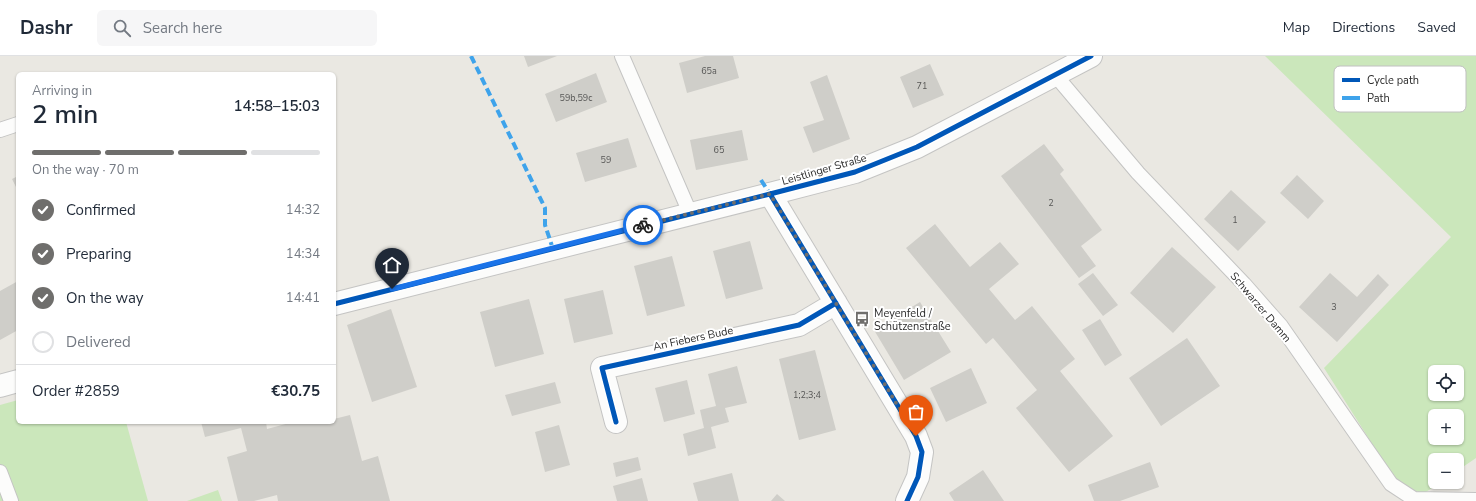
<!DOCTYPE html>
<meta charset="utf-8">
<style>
:root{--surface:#fff;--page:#f6f6f7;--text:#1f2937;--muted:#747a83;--line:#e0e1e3;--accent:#6f6e6c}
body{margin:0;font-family:"Nunito Sans",sans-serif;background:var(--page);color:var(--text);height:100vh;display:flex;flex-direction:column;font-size:15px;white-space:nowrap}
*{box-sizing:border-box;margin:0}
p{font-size:13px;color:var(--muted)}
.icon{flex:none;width:22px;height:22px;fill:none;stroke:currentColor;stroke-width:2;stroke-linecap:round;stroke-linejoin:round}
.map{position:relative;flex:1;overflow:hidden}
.panel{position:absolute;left:16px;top:16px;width:320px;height:352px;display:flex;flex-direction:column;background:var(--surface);border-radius:6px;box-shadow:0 1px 3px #0004}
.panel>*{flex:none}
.fabs{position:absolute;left:1428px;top:309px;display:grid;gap:8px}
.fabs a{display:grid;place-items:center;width:36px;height:36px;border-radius:6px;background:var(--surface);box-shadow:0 1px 3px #0004;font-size:20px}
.pin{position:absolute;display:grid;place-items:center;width:34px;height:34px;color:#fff;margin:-41px -17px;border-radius:50% 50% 50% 0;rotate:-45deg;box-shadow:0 0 4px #0007}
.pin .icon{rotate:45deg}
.courier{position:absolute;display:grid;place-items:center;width:40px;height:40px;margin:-20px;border:3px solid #1a73e8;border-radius:50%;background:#fff;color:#222;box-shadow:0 1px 5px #0007}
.summary em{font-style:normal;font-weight:600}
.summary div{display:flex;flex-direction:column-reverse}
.summary{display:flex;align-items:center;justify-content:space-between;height:68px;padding:0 16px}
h1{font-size:26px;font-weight:600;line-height:30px}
.bar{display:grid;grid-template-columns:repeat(4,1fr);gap:6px 4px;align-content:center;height:48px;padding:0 16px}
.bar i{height:5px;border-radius:3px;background:var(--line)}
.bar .active{background:var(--accent)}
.bar p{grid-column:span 4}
.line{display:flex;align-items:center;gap:10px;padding:0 16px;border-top:1px solid var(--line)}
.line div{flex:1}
ol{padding:0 16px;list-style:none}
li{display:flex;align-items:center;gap:12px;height:44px}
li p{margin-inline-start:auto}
li .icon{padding:4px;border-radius:50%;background:var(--accent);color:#fff;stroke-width:4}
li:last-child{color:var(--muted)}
li i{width:22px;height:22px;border:2px solid var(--line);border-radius:50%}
header{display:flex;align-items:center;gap:24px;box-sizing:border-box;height:56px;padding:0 20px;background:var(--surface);border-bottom:1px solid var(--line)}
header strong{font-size:19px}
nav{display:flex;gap:22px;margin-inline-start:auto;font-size:14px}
.search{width:280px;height:36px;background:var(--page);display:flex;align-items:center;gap:10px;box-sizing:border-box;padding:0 14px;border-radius:6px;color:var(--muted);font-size:15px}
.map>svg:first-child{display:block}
.green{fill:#cbe7bb;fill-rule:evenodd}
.building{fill:#cfcec9}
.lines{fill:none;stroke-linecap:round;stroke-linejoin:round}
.lane-casing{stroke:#c4c4c3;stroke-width:16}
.street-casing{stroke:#c4c4c3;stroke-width:24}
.secondary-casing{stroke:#c4c4c3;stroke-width:24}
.lane{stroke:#fcfcfb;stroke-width:14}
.street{stroke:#fcfcfb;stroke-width:22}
.secondary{stroke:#fcfcfb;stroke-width:22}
.quiet{stroke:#3ea3eb;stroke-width:4;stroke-dasharray:8 4;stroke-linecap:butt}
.cycleway-casing{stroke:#fff;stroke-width:8}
.cycleway{stroke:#0057b8;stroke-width:5}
.done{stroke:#6f6e6c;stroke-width:4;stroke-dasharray:0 7.2}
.route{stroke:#1a73e8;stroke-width:5}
.labels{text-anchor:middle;stroke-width:4;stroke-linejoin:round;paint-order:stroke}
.number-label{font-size:9px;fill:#575756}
.street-label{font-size:11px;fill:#2d2d2d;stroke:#fff}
.poi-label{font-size:11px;fill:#2d2d2d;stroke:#fff;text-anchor:start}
.key{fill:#fff;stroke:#c0c0c0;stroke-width:1}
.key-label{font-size:11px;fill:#2d2d2d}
</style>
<header>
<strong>Dashr</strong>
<div class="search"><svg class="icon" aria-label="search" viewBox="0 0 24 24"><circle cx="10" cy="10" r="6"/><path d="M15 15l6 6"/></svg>Search here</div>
<nav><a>Map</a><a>Directions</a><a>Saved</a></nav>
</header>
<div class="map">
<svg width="1476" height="445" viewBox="0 0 1476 445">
<rect width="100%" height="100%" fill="#eae8e2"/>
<path class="green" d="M1265 0H1476V402L1457 415V404H1435V426H1441L1423 438 1397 427 1324 312 1451 181ZM1435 316H1457V338H1435ZM1435 360H1457V382H1435Z
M18 344V366H126L148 445H0V349Z
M218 434 222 445H187Z"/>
<path class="building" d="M524 0H557L528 11Z
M705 0H733L739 22 687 37 679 7Z
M930 8 944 39 913 52 900 21Z
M596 17 607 46 556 66 545 38Z
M827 19 850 83 813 97 803 71 824 64 810 26Z
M742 74 748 104 696 114 690 84Z
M628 82 637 111 585 126 576 97Z
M1044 88 1064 114 1060 118 1102 174 1081 190 1096 210 1079 222 1001 120Z
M1297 119 1324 145 1308 163 1280 137Z
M18 120V135L12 123Z
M1231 134 1266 166 1238 195 1204 163Z
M935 168 970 211 1000 186 1019 208 989 233 1015 264 1032 250 1075 303 1060 315 1113 380 1069 416 1016 352 1037 334 993 282 986 288 906 192Z
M750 185 763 233 726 243 713 195Z
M1172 191 1216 231 1173 277 1130 237Z
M672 200 685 250 647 260 634 210Z
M1093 217 1118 249 1103 260 1078 228Z
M1330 217 1357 241 1378 218 1389 229 1337 286 1299 251Z
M18 225V274L0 284V235Z
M603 234 613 278 574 287 564 243Z
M529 243 544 298 495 311 480 256Z
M920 246 951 296 904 324 874 274Z
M391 253 417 331 372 346 347 269Z
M1100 263 1122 299 1105 310 1082 274Z
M1187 282 1220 330 1161 370 1129 322Z
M815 294 836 374 799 384 779 303Z
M737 310 747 347 725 352 729 366 711 371 716 392 688 400 683 378 704 372 700 354 716 350 708 318Z
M971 312 987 347 946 366 930 332Z
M687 324 695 358 664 366 655 332Z
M555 326 561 347 512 360 505 339Z
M350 359 362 405 378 400 390 445H278L277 439 254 445H238L227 401 247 395 241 372 205 381 201 366H266L267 373 293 366H334V363Z
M559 369 570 409 545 416 535 376Z
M638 401 641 414 616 421 613 407Z
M1150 406 1159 431 1120 445H1094L1088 429Z
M983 414 1004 445H954L949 437Z
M732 417 739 445H698L693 427Z
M642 422 648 445H617L613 430Z
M777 438 785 445H771Z"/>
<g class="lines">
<g class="lane-casing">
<path id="lane" d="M622 0 690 157
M1056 20 1138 117 1244 228 1281 270 1391 428 1414 443 1476 444
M0 74 18 68
M0 416 11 445"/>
</g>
<g class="street-casing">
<path id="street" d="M770 138 916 380 922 396 918 421 907 445
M616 366 602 312 799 269 836 247"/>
</g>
<g class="secondary-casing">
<path id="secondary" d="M334 248 770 138 855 116 917 91 1091 0
M0 330 18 325"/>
</g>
<use href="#lane" class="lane"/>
<use href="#street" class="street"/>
<use href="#secondary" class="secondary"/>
<path class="quiet" d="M471 0 545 152V169L553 193
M761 124 770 138"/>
<g class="cycleway-casing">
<path id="cycleway" d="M770 138 916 380 922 396 918 421 907 445
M334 248 770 138 855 116 917 91 1091 0
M616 366 602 312 799 269 836 247"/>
</g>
<use href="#cycleway" class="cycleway"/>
</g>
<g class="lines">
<path class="done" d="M643 169 770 138 916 380"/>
<path class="route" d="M392 233 643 169"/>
</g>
<defs>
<g id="bus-bare" transform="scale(1.2)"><path d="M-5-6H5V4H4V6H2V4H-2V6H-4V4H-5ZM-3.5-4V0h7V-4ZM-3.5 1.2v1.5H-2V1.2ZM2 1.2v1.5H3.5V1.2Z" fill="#6f6e6c" stroke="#fff" stroke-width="2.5" paint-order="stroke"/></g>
</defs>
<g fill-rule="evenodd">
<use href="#bus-bare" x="862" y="263"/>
</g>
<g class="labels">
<g class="number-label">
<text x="709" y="18">65a</text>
<text x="922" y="33">71</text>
<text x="576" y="45">59b,59c</text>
<text x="719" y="97">65</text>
<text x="606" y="107">59</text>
<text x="1051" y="150">2</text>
<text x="1235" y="167">1</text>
<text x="1334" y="254">3</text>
<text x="807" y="342">1;2;3;4</text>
</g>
<g class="street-label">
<text transform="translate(824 113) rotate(-16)" y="4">Leistlinger Straße</text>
<text transform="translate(1261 251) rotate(50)" y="4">Schwarzer Damm</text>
<text transform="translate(693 282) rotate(-12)" y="4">An Fiebers Bude</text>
</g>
<g class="poi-label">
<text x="874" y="261">Meyenfeld /<tspan x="874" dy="13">Schützenstraße</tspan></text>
</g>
</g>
<rect x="1334" y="10" width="132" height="46" rx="6" class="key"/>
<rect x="1342" y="22" width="18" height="4" fill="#0057b8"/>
<rect x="1342" y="40" width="18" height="4" fill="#3ea3eb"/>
<g class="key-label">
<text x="1367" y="28">Cycle path</text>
<text x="1367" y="46">Path</text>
</g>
</svg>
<div class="fabs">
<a><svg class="icon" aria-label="locate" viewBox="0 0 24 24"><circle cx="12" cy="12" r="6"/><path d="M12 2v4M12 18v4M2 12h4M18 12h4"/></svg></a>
<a>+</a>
<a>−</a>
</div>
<div class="pin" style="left:916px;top:380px;background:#ea580c"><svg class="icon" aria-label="bag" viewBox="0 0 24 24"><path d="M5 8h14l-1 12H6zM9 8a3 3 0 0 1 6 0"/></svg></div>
<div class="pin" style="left:392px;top:233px;background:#1f2937"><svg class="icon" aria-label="home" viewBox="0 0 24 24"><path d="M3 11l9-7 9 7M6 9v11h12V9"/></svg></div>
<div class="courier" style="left:643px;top:169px"><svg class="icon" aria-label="bike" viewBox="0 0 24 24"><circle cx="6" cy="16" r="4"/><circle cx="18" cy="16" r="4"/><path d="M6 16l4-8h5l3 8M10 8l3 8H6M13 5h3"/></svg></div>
<section class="panel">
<div class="summary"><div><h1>2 min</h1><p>Arriving in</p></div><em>14:58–15:03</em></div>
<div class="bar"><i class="active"></i><i class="active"></i><i class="active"></i><i></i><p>On the way · 70 m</p></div>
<ol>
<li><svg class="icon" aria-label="check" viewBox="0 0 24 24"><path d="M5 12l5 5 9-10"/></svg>Confirmed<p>14:32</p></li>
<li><svg class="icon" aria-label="check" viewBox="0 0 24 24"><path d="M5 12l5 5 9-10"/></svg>Preparing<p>14:34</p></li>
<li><svg class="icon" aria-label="check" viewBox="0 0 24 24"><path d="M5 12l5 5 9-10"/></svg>On the way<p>14:41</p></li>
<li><i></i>Delivered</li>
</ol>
<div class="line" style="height:52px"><div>Order #2859</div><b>€30.75</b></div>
</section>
</div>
